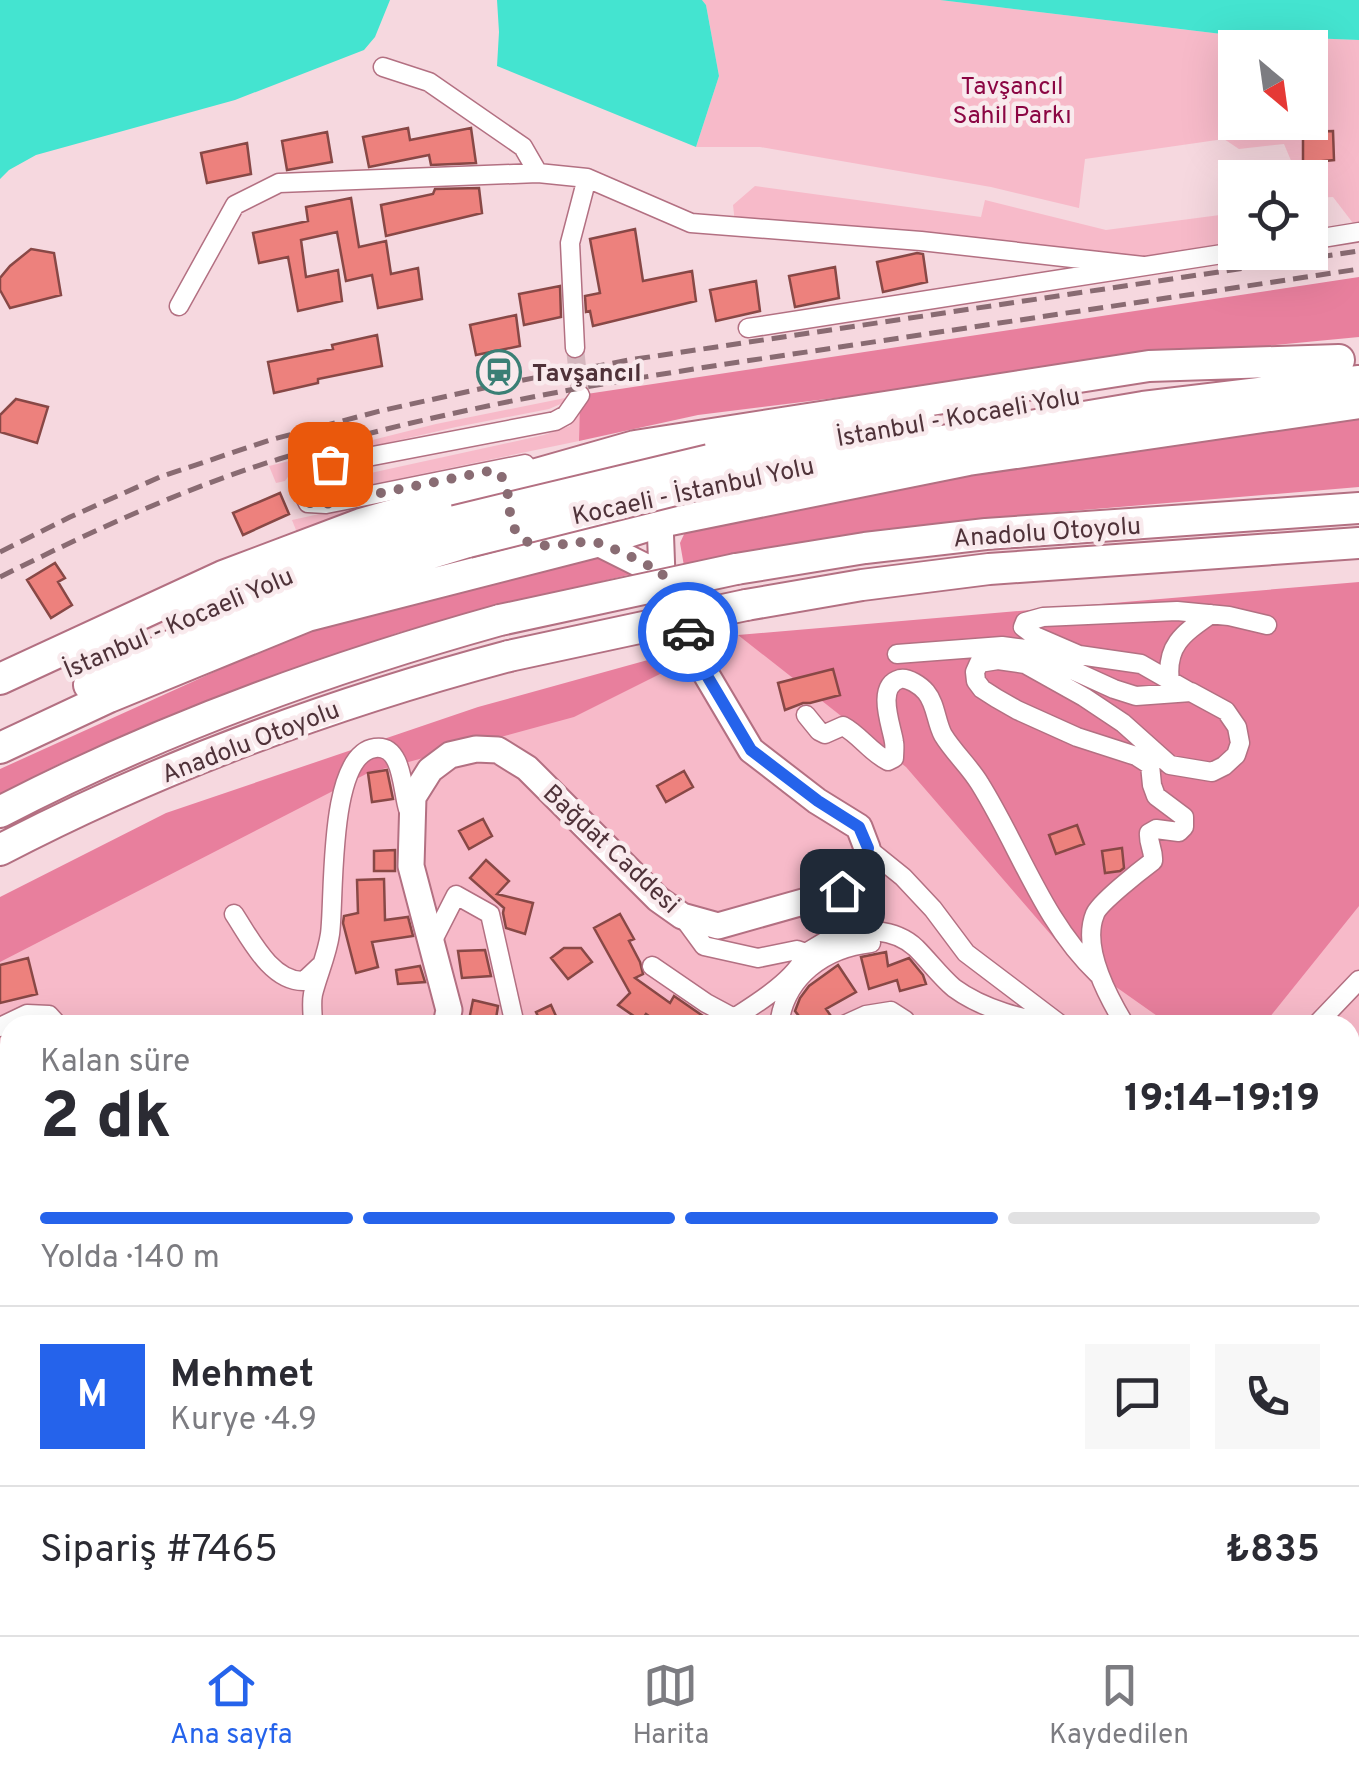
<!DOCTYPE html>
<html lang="tr">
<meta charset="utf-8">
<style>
:root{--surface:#fff;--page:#f7f7f7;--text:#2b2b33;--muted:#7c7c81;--line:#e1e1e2;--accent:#2563eb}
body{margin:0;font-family:Overpass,sans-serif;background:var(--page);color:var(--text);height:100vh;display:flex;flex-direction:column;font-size:38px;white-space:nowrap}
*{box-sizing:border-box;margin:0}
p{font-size:32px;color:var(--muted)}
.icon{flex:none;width:55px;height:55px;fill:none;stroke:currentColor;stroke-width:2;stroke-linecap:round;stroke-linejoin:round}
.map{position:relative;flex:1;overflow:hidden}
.side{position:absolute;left:0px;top:1015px;width:1360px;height:620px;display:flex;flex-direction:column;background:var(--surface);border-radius:30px 30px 0 0;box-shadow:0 10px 40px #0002}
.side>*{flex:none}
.needle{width:65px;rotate:151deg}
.controls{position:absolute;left:1218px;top:30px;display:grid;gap:20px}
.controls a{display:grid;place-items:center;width:110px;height:110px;border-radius:0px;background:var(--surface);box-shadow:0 10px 40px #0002;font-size:50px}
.pin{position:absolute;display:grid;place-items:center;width:85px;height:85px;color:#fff;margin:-42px;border-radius:20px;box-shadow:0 5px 15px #0006}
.courier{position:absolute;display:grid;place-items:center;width:100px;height:100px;margin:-50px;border:8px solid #2563eb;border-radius:50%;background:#fff;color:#222;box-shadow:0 2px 12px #0007}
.headline em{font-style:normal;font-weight:800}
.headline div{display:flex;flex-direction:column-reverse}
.headline{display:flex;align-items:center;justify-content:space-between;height:170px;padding:0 40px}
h1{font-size:65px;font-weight:800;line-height:75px}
.bar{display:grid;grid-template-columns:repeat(4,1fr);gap:15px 10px;align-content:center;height:120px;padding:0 40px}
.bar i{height:12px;border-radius:8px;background:var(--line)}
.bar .active{background:var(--accent)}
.bar p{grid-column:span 4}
.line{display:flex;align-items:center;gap:25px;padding:0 40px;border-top:2px solid var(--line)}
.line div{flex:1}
.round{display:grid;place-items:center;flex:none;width:105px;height:105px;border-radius:0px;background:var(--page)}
.tabs{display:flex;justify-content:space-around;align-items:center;height:140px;border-top:2px solid var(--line);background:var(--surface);font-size:28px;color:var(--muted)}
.tabs a{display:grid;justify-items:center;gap:5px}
.tabs .active{color:var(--accent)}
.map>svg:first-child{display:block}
.green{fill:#f7bac9;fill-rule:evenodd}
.forest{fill:#e87f9d}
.water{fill:#44e4d0}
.building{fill:#ed817d;stroke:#884846;stroke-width:2.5}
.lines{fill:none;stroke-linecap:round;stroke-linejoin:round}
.street-tunnel{stroke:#d5b7be;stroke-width:18;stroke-dasharray:18 9;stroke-linecap:butt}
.street-casing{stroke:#b37082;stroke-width:21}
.secondary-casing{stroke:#b37082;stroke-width:29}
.highway-casing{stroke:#b37082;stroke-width:34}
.street{stroke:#fff;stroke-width:18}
.secondary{stroke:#fff;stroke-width:25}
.highway{stroke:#fff;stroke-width:30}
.rail{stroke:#896b72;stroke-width:5;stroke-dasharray:15 8;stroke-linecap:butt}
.highway-bridge-casing{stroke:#b37082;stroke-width:34;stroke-linecap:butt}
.highway-bridge{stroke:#fff;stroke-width:30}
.done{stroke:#896c73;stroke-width:10;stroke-dasharray:0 18}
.route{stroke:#2563eb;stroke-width:12}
.labels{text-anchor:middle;stroke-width:9;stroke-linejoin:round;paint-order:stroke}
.park-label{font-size:25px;fill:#8b0643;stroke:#f9eaed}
.poi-label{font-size:25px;font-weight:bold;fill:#4f3239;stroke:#f9eaed;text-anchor:start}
.street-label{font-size:25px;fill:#4f3239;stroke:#f9eaed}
</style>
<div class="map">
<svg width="1359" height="1635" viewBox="0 0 1359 1635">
<rect width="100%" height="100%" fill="#f6d8df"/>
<path class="green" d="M702 0H940L1230 35 1359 40V226L1356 227 1333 197 1310 198V178L1298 177 1284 144 1239 149 1224 139 1085 159 1079 208 991 187 760 147H696L719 76 706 5ZM1235 48H1310V122H1235Z
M755 186 981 217 985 200 1106 230 1235 213V246L1132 262 735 223 733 205Z
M580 395 579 441 339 491 333 487 334 481 544 435 570 426 579 396 549 409 456 427 313 460 293 470 285 481 276 483 269 466 436 424Z
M447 486 298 535 292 520Z
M738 635 874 661 1359 861V1635H0V928L293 770 538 715ZM10 1025H1350V1625H10Z"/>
<path class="forest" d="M1359 277V337L1204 352 698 415 579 441 580 395Z
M1359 411V487L975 519 819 540 684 566 680 543 686 530 975 465Z
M599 552 645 571 479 610 397 633 151 724 61 763 0 794V769L322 623Z
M1359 582V906L1265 1023 1252 1025H1170L1065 951 906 767 738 635 574 717 368 773 0 962V897L166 813 478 707 738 635Z"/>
<path class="water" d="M0 0H390L375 37 364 50 235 100 36 155 9 170 0 179Z
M497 0H702L706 5 719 76 696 147 497 66 499 32Z
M940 0H1359V40L1230 35Z"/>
<path class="building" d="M408 128 410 140 471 128 476 163 431 165 429 155 369 167 363 137Z
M1333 131 1334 160 1303 163V132Z
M327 132 332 162 287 170 282 141Z
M247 143 251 174 207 183 201 153Z
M479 188 482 213 386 236 381 205 433 194 435 189Z
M351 198 359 247 386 241 391 274 418 268 422 299 378 308 372 275 346 281 337 232 301 240 306 277 338 270 342 301 298 311 288 257 259 263 253 233 308 221 306 207Z
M635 229 643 281 692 271 696 301 593 326 590 311 586 312 585 296 600 293 590 239Z
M31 249 54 253 61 295 10 308 0 290V278L10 266Z
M917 253 923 254 927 282 883 292 877 262Z
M835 267 839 298 795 307 789 276Z
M756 281 760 311 716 321 710 290Z
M560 286 561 317 524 325 519 294Z
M516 315 520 346 476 355 470 325Z
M377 335 382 366 318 379V383L274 393 268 362 333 349 332 345Z
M16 399 48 407 37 443 0 432V415Z
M280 493 289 514 243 535 233 513Z
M55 563 65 578 58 582 72 605 51 618 27 580Z
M833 669 840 695 810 703H803L785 710 778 683Z
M387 770 393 799 372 802 368 773Z
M684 771 693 787 666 802 657 786Z
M483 819 492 836 469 849 459 831Z
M1077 825 1084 844 1056 854 1049 835Z
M1122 848 1124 868 1120 871 1105 873 1102 851Z
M395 850V871H374V851Z
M486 860 509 881 497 894 533 903 525 934 506 928 503 913 504 908 470 878Z
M384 879 385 920 408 917 413 936 372 942 378 967 356 973 343 923 344 916 358 913 357 880Z
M620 914 634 939 629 941 640 962 643 974 635 978 670 1003 674 996 716 1025H662L646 1014 641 1021 618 1005 630 993 594 928Z
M564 948H581L592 962 568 979 551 958Z
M485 950 491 976 462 978 458 951Z
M886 952 888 966 909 958 923 975 926 984 900 991 897 980 869 989 861 957Z
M28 958 37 994 0 1003V965Z
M838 965 856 992 826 1009 833 1019 832 1025H806L795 1011 800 998 809 986Z
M420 966 425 982 398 984 396 970Z
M473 1000 498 1006 495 1025H468Z
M551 1005 560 1025H542L536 1012Z"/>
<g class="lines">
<path class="street-tunnel" d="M575 348 580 395"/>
<g class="street-casing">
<path id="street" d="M383 67 429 82 523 147 538 173
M1310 240 1359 232
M179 306 235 205 279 183 538 173 587 178 691 223 921 241 1143 266
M748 328 1235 252
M575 348 570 243 587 178
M525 464 326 504 308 503C296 483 315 473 331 464L555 421 566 415 580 395
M897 654 1002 646 1026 649 1114 689 1136 696 1191 692 1226 711 1237 727 1240 743 1236 755 1224 766 1212 772 1170 765 1123 723 1084 697 1025 664 998 660 979 663 975 672 976 681 982 689 996 698 1017 710 1077 737 1136 756 1150 765 1152 785 1156 796 1184 817V827L1179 832 1156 829 1149 833C1148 844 1154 850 1153 861 1141 870 1099 903 1095 914 1081 948 1108 997 1125 1025
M1170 682C1165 645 1184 633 1211 614
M1190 692 1141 664 1079 655 1035 636 1023 627 1025 622 1043 617 1177 611 1229 616 1267 625
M806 715 819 731 825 734 843 726C860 735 870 752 888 761L894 758C894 753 895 747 894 742 892 727 875 686 900 679 908 677 921 686 926 692 936 704 936 722 943 735 954 753 970 767 980 784 1020 848 1043 922 1098 974
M867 848 903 877 933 909 966 953 1061 1025
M234 914C250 938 271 982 304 981L320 966
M432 942 456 895 490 914 515 1025
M806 953C815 948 824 941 834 937 860 927 895 928 916 948 929 961 940 976 954 988 984 1010 1023 1019 1058 1025
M652 966 706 1003 734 1018C756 1004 798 978 806 953L797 950 758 958 704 946 682 916
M313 1025C313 1015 311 1004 313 994 318 974 327 955 330 934 335 898 327 754 375 748 403 744 402 790 408 809
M779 1025C785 976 825 948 871 943
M844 1025 866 1015 891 1011 905 1020 906 1025
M1316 1025 1359 980
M0 1027 27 1014 49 1015 58 1025
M0 1148 10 1143
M1350 1176 1353 1156 1359 1146
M1350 1246 1356 1329
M0 1275 10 1269
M0 1309 10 1331
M1350 1396 1356 1329H1359
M0 1440 10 1435
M0 1457 10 1458
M0 1568 10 1557
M1350 1610 1359 1612
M171 1625 176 1635
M250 1625 260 1635
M284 1625 291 1635
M548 1625 549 1635
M694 1625 704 1635
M1045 1625 1049 1635
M80 1635V1625
M568 1635 578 1625
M1300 1635 1303 1625"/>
</g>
<g class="secondary-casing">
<path id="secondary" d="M596 542 662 575 660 522
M446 1025 449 1010 411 866 413 797 430 770 450 755 476 749 498 750 527 768 658 899 682 916 718 926 842 891 863 873 867 848 859 827 817 801 751 750 706 674 662 575
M413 1635 415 1625"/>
</g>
<g class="highway-casing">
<path id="highway" d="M709 460 921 422
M724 478 1143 407 1359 381
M736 569 865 548 986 534 1359 508
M746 605 862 585 989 569 1359 543
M188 612 304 568 455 521
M0 679 223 576 361 524 635 446 1149 366 1339 360
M89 685 191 636 311 590 468 542
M0 748 109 697 307 616 596 542 660 522 968 460 1359 403
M0 812C159 729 328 668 500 620
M0 850C161 766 333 703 509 656"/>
</g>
<use href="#street" class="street"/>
<use href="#secondary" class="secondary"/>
<use href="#highway" class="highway"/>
<path class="rail" d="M0 552 70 517 160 477 270 440 380 411 502 384 629 360 1359 251
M0 577C90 532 182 489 279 459 457 404 643 376 827 349 1005 322 1182 296 1359 269"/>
<g class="highway-bridge-casing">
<path id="highway-bridge" d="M455 521 709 460
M468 542 707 482
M500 620 736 569
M509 656 746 605"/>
</g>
<use href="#highway-bridge" class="highway-bridge"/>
</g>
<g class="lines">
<path class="done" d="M330 464C314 473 296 483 308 503L326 504 494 470C517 483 501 521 522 538 534 549 552 545 567 544 577 543 589 540 598 543 608 545 656 568 662 574 670 583 682 619 688 632"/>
<path class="route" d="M688 632 706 674 751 750 818 801 859 827 868 848 863 874 842 891"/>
</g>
<defs>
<g id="station-ring" transform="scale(2.25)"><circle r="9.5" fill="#f9eaed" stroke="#3a7f75" stroke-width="1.5"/><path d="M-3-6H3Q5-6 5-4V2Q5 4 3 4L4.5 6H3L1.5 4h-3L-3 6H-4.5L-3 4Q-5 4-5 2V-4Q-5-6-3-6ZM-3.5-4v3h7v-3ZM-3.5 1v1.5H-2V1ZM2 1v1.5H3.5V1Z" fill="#3a7f75"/></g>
</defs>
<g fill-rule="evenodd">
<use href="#station-ring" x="499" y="372"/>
</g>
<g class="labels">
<g class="park-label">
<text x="1012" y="94">Tavşancıl<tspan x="1012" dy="29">Sahil Parkı</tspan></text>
</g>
<g class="poi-label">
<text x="532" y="381">Tavşancıl</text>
</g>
<g class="street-label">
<text transform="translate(958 416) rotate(-10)" y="9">İstanbul - Kocaeli Yolu</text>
<text transform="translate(693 490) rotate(-12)" y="9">Kocaeli - İstanbul Yolu</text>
<text transform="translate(1047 531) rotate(-4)" y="9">Anadolu Otoyolu</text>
<text transform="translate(178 622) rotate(-23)" y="9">İstanbul - Kocaeli Yolu</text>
<text transform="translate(250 741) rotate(-21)" y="9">Anadolu Otoyolu</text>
<text transform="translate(612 848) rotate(43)" y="9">Bağdat Caddesi</text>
</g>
</g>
</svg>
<div class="controls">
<a><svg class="needle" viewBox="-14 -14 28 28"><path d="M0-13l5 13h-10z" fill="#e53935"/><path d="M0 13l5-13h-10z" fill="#7c7c81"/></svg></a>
<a><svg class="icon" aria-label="locate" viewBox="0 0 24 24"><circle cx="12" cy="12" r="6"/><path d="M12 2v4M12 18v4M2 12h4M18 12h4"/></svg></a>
</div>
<div class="pin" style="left:330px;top:464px;background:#ea580c"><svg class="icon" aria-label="bag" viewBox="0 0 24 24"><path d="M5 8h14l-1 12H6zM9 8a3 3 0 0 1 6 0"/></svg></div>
<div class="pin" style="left:842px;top:891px;background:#1f2937"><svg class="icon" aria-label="home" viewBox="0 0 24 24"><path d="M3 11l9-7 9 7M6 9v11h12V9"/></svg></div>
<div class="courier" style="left:688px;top:632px"><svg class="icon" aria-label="car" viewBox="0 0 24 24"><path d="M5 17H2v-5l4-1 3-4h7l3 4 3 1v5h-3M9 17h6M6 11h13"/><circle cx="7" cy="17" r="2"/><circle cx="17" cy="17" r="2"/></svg></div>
<section class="side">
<div class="headline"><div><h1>2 dk</h1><p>Kalan süre</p></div><em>19:14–19:19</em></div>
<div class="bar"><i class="active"></i><i class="active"></i><i class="active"></i><i></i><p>Yolda · 140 m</p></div>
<div class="line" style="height:180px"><b class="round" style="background:var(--accent);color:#fff">M</b><div><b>Mehmet</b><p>Kurye · 4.9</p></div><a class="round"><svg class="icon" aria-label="chat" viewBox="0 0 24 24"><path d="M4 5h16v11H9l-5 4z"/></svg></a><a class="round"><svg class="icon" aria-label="phone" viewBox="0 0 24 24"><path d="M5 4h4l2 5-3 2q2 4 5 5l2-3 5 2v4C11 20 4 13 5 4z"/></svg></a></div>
<div class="line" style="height:130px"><div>Sipariş #7465</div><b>₺835</b></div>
</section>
</div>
<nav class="tabs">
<a class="active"><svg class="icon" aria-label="home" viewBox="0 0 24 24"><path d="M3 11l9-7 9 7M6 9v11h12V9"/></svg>Ana sayfa</a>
<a><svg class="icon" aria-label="map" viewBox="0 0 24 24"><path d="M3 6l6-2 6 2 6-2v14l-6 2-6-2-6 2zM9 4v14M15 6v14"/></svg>Harita</a>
<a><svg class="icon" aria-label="saved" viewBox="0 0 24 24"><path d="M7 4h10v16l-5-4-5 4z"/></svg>Kaydedilen</a>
</nav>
